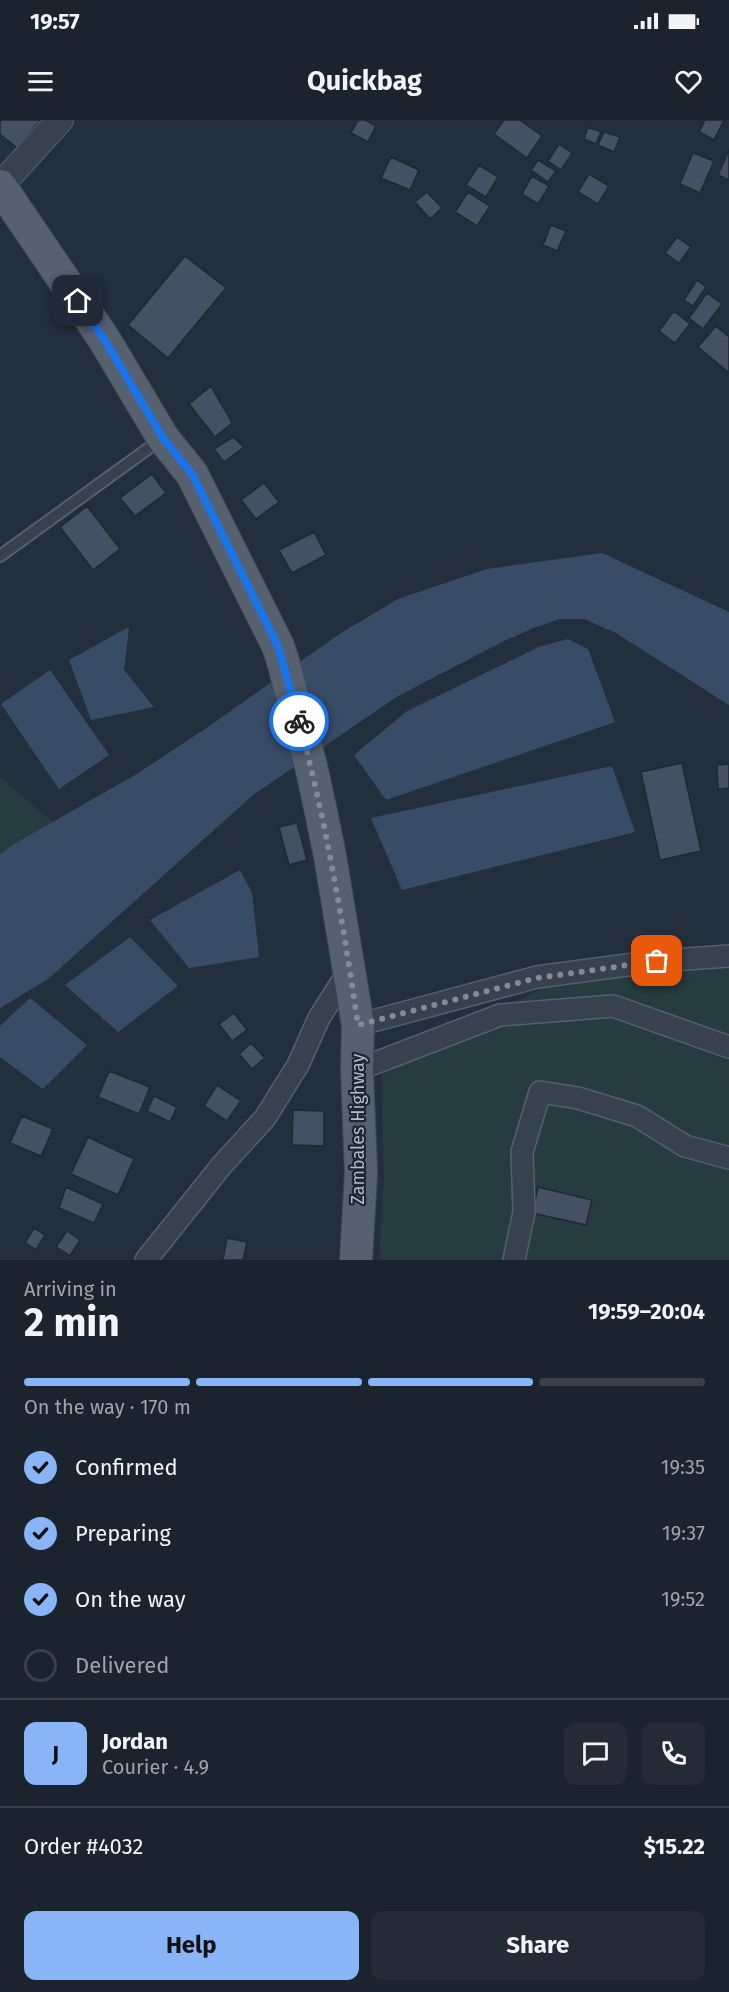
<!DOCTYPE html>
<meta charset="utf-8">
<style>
:root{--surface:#1b232e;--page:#242b36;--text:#f1f3f6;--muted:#a0a4aa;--line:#39404a;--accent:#8ab4f8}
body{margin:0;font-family:"Fira Sans",sans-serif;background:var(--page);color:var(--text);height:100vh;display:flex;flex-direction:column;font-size:22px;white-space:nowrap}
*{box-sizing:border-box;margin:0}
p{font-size:20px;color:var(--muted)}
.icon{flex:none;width:33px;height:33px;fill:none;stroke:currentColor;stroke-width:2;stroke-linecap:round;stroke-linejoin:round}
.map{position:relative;height:1140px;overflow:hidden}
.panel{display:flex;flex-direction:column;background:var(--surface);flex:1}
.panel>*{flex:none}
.pin{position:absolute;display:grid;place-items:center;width:51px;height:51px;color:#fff;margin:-26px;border-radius:12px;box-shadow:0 3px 9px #0006}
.courier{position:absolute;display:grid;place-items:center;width:60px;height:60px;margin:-30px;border:4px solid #1a73e8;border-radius:50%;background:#fff;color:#222;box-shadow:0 2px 8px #0007}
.headline em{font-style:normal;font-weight:700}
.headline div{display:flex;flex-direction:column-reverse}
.headline{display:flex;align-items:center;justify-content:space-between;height:102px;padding:0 24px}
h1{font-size:39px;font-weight:700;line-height:45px}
.bar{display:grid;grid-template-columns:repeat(4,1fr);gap:9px 6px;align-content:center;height:72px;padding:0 24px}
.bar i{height:8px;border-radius:4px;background:var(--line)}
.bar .current{background:var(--accent)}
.bar p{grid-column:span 4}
.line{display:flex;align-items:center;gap:15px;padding:0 24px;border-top:2px solid var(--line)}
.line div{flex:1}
.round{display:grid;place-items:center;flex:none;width:63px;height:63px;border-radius:12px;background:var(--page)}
ol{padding:0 24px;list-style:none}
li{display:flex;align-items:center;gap:18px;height:66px}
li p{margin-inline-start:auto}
li .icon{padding:6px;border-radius:50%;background:var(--accent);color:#111;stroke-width:4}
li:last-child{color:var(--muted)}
li i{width:33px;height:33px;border:3px solid var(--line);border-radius:50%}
.cta{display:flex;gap:12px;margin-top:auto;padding:12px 24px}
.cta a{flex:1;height:69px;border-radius:12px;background:var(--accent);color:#111;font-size:24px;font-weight:700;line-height:69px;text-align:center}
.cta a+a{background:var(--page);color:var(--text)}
.status{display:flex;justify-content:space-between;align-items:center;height:42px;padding:0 30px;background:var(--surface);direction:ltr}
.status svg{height:16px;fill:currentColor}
header{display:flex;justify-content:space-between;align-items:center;height:78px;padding:0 24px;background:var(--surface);font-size:27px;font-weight:700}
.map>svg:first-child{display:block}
.green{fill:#263c3f}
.water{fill:#394c67}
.building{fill:#455162;stroke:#1f2835;stroke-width:1.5}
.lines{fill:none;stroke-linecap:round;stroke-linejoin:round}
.service-casing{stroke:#565f6c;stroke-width:14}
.minor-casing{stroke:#565f6c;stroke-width:24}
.tertiary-casing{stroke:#565f6c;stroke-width:28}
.primary-casing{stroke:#414a57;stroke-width:34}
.service{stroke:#38414e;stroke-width:10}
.minor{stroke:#38414e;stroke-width:21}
.tertiary{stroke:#38414e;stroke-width:26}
.primary{stroke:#56606e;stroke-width:32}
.done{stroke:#828b98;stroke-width:6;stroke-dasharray:0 10.8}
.route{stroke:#1a73e8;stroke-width:8}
.labels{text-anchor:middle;stroke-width:4.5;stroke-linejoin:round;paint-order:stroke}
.street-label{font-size:18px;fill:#b4bcc9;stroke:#1d2633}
</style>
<div class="status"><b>19:57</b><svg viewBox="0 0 49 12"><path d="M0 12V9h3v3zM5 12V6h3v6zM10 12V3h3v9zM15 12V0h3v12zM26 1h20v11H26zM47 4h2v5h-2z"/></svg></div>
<header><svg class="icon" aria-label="menu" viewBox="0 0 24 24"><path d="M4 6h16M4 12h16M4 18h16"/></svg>Quickbag<svg class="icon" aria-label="heart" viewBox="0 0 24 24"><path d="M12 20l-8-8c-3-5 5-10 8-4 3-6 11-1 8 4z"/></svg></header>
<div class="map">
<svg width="729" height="1140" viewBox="0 0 729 1140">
<rect width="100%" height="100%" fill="#242f3e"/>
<path class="green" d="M0 657 53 702 14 724 0 734Z
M729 841V1140H379L384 1055 381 944 559 861Z"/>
<path class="water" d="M602 433 729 492V585L616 513 584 499H560L536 507 504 521 398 576 253 675 48 859 0 888V734L14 724 135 655 208 607 341 513 398 479 487 449Z
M129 507 124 550 154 587 91 600 69 540Z
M568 519 588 529 615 602 386 680 354 635 407 591 539 527Z
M50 550 109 635 59 669 1 584Z
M612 646 635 712 402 770 371 698Z
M240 750 252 773 259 837 189 848 150 800Z
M130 817 178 866 118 912 65 865Z
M30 878 87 925 43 969 0 937V906Z"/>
<path class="building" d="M0 0H41L17 28 0 14Z
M358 0H365L376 6 368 22 351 13Z
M504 0H520L542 16 527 38 494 14Z
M705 0H724L714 20 699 12Z
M588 7 601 12 596 24 584 19Z
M604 12 620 17 614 32 598 25Z
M559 24 572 33 561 50 548 41Z
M729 30V60L718 55Z
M693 33 714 41 700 73 680 64Z
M391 37 419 50 410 70 381 58Z
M538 40 556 51 548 62 531 50Z
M479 45 498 57 486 77 466 65Z
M589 54 609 66 598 84 578 72Z
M532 56 549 66 538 84 522 74Z
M427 72 442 88 430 99 415 82Z
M468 72 490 86 477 106 455 92Z
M551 105 566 111 557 131 543 125Z
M677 117 691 127 679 143 665 133Z
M185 136 226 168 168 238 128 205Z
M697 160 706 167 693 186 684 180Z
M707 173 722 184 703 209 689 198Z
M674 191 690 204 675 223 659 211Z
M716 206 729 217V253L698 227Z
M211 266 232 303 215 317 189 284Z
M233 317 244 327 224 342 214 329Z
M152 354 166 373 135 396 120 378Z
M264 363 279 382 256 399 241 380Z
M87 386 120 429 93 450 60 407Z
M314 412 326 435 292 453 279 430Z
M682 643 701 731 660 740 641 652Z
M729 644V668L718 669 717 645Z
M297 703 307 740 289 745 279 707Z
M234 893 247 910 232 921 219 904Z
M251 923 265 938 252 949 239 934Z
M109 951 150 967 139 994 98 977Z
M217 965 241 981 227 1001 204 986Z
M154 976 177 987 170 1002 147 991Z
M293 990 324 991V1026L292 1025Z
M22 996 53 1009 41 1036 10 1023Z
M88 1017 134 1039 118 1075 71 1054Z
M66 1067 103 1084 94 1103 59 1088Z
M538 1067 592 1080 586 1105 532 1093Z
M34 1108 45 1115 36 1130 25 1123Z
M67 1111 80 1120 70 1136 56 1127Z
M227 1118 247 1122 243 1140H223Z"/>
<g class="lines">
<g class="service-casing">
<path id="service" d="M0 436 160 320"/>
</g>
<g class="minor-casing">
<path id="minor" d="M358 905 537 857 657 841 729 836
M357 950 500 895 613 886 729 927
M146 1140 222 1045 265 998 298 945 319 898 350 849
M514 1140 524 1092 522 1032 540 972 578 978 637 996 685 1026 729 1038"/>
</g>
<g class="tertiary-casing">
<path id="tertiary" d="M0 66 60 0"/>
</g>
<g class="primary-casing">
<path id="primary" d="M0 66 104 219 163 318 192 354 278 526 282 538 311 646 321 692 330 736 358 905 357 950 361 1053 356 1140"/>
</g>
<use href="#service" class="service"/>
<use href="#minor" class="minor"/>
<use href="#tertiary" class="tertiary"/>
<use href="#primary" class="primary"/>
</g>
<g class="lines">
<path class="done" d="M299 601C326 701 343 803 358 905L537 858 657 841"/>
<path class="route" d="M78 181 104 219 163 318 192 354 278 526 299 601"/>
</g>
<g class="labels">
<g class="street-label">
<text transform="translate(358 1009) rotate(-90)" y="6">Zambales Highway</text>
</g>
</g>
</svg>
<div class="pin" style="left:657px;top:841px;background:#ea580c"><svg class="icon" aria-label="bag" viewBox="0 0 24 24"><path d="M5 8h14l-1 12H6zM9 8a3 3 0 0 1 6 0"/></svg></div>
<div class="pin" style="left:78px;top:181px;background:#1f2937"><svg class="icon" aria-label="home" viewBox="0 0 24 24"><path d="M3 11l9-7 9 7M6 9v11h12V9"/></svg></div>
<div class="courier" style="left:299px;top:601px"><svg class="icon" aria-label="bike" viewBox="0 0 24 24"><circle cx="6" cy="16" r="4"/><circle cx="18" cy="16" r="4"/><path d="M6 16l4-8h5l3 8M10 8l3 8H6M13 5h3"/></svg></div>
</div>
<section class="panel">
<div class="headline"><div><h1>2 min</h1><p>Arriving in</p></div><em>19:59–20:04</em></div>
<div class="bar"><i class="current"></i><i class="current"></i><i class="current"></i><i></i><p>On the way · 170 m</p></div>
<ol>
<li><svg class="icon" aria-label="check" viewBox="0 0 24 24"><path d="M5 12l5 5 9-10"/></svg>Confirmed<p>19:35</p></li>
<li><svg class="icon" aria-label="check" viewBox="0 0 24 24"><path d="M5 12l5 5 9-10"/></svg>Preparing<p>19:37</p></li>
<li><svg class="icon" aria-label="check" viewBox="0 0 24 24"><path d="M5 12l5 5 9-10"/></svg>On the way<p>19:52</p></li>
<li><i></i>Delivered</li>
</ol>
<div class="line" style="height:108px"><b class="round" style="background:var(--accent);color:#111">J</b><div><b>Jordan</b><p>Courier · 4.9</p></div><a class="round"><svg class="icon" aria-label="chat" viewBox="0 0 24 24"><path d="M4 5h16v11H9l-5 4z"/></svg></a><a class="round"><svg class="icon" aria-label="phone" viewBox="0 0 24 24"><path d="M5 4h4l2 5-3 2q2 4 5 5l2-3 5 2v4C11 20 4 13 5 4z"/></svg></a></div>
<div class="line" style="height:78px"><div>Order #4032</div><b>$15.22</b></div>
<div class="cta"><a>Help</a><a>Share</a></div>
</section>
